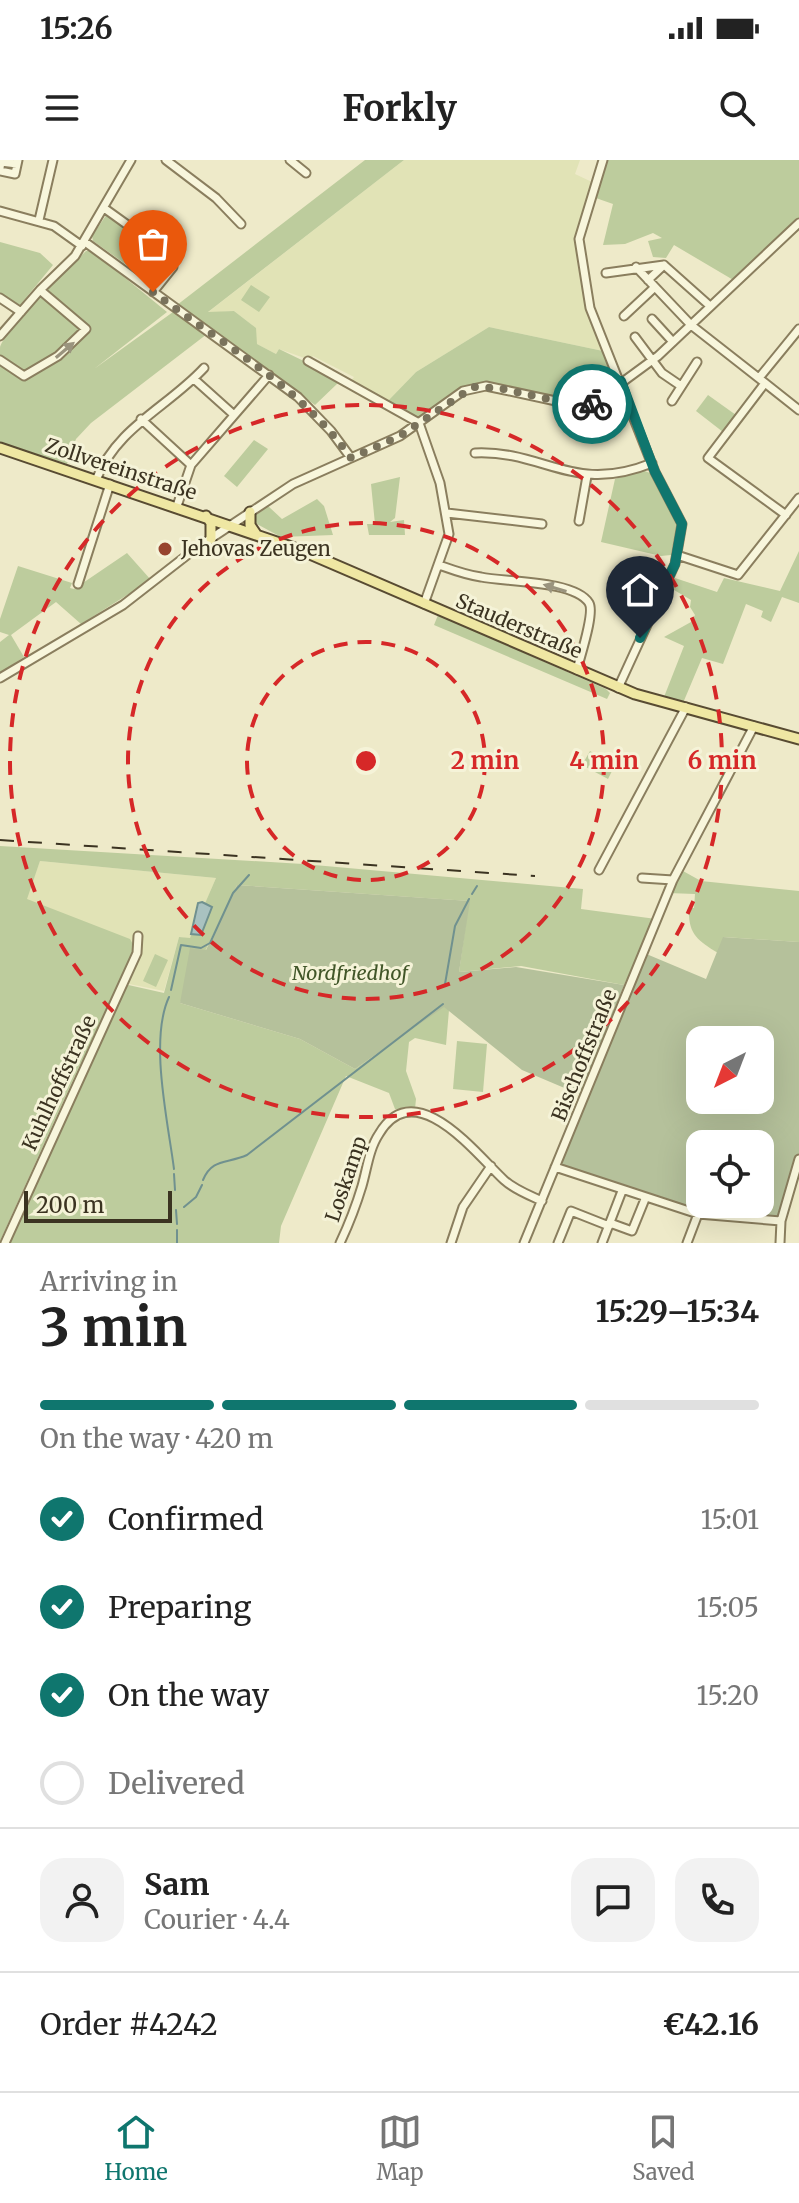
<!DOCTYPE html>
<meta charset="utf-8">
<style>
:root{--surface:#fff;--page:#f2f2f2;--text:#222;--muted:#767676;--line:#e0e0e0;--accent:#0f766e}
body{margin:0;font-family:Merriweather,serif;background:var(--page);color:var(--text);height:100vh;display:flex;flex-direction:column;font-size:30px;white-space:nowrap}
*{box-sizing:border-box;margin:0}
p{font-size:26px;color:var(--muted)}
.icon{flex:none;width:44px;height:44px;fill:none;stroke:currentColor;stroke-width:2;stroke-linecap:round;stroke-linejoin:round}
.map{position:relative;height:1083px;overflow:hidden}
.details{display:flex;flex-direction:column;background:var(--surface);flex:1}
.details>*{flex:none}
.needle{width:52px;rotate:222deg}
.tools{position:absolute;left:686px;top:866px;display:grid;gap:16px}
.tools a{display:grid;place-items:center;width:88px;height:88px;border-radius:16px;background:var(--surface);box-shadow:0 8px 32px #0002;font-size:40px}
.scale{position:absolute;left:24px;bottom:20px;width:148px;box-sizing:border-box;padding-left:8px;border:4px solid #3b3321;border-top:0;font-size:22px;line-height:28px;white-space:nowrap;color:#3b3321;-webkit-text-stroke:6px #f5f3d8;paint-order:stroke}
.pin{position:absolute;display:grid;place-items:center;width:68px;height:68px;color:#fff;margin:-82px -34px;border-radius:50% 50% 50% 0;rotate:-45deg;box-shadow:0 0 8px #0007}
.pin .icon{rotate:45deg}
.courier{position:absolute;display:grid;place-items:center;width:80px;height:80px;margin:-40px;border:6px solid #0f766e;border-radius:50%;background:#fff;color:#222;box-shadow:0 2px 10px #0007}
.overview em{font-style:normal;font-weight:700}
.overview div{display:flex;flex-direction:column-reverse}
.overview{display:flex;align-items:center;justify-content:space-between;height:136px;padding:0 40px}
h1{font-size:52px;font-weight:700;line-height:60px}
.bar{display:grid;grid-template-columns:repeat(4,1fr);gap:12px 8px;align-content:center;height:96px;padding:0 40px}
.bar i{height:10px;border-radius:6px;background:var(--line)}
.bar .current{background:var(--accent)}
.bar p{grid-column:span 4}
.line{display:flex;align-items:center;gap:20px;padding:0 40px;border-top:2px solid var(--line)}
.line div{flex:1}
.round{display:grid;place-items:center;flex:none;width:84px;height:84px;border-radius:24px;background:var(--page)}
ol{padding:0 40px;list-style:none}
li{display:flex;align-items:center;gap:24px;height:88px}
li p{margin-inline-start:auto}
li .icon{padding:8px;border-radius:50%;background:var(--accent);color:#fff;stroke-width:4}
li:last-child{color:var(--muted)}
li i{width:44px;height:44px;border:4px solid var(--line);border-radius:50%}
.status{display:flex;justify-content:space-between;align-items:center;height:56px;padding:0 40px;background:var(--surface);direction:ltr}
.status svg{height:22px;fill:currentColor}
header{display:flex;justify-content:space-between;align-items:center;height:104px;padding:0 40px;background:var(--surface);font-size:36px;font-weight:700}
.tab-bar{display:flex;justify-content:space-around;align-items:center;height:112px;border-top:2px solid var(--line);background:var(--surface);font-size:22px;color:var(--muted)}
.tab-bar a{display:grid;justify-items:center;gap:4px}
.tab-bar .current{color:var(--accent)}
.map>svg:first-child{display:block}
.farmland{fill:#e1e3b6}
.green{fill:#bdcc9d}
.cemetery{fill:#b5c19b;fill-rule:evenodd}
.water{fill:#a9c2c0;stroke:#70918f;stroke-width:2}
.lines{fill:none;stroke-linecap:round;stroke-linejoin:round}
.stream{stroke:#70918f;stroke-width:2}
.minor-casing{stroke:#8a7e5e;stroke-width:11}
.major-casing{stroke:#584b32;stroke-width:13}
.minor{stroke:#f8f6dc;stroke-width:7}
.major{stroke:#efe7a3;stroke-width:9}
.rail{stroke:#3b3321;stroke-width:2;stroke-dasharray:14 14;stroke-linecap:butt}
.oneway{fill:#9a947e}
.done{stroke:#7a735c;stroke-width:8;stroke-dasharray:0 14.4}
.route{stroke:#0f766e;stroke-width:10}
.ring{fill:none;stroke:#d62828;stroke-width:4;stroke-dasharray:14 10}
.poi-dot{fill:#97442f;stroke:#f5f3d8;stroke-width:3}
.labels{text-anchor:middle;stroke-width:6;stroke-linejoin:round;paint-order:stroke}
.street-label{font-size:20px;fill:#3b3321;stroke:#f5f3d8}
.poi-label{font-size:20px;fill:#3b3321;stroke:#f5f3d8;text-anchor:start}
.park-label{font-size:20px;font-style:italic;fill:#415628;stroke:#f5f3d8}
.centre{fill:#d62828;stroke:#f5f3d8;stroke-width:4}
.ring-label{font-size:24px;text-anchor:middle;font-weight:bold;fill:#d62828;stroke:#f5f3d8;stroke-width:6;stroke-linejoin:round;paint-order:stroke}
</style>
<div class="status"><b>15:26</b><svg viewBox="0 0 49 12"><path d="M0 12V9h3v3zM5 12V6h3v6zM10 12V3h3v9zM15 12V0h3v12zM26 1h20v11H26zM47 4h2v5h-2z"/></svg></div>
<header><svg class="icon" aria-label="menu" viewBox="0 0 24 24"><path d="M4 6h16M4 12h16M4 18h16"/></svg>Forkly<svg class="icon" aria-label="search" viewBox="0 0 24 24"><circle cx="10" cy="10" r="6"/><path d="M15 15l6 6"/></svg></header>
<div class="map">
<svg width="799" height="1083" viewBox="0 0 799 1083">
<rect width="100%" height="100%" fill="#eeeac9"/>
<path class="farmland" d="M404 0H580L575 14 592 22 576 92 587 151 603 191 489 167 416 212 386 243 351 221 354 217 313 196 310 200 279 189 276 194 257 184 252 165 234 151 207 153Z
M40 701 216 718 190 779 179 777 164 831 124 823 26 739Z"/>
<path class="green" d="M365 0H404L208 152 234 151 256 168 257 184 276 194 279 189 347 222 346 226 338 223 315 245 177 145Z
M605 0H799V62L735 121 674 85 666 98 653 97 648 81 662 78 653 73 625 84 603 85 613 44 593 37Z
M107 54 122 63 166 105 168 110 155 125 93 81 92 76Z
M0 82 40 93 53 105 20 145 0 134Z
M86 91H92L167 152 94 209 173 152 207 174 91 263 76 279 67 304 0 282C0 251 0 217 0 188 2 172 71 106 86 91Z
M251 125 270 137 259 152 241 140Z
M489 167 603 191 615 220 594 239 580 243 479 223 461 229 420 259 386 243 416 212Z
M708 235 736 255 723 272 696 251Z
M254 280 268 289 237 327 224 316Z
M642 310 650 313 677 364 671 395 661 396 601 382 615 319Z
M400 317 395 358 390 362 404 360 405 375H369L367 364H375L371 324Z
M317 339 324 346 333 375 281 377 255 363 256 355 268 346 282 359Z
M799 391V443L782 437 771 462 761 457 763 451 746 444 723 504 702 498 683 543 664 537 684 486 664 477 691 462 695 455 690 447 691 440 669 427 675 418 717 432 724 418 780 431Z
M127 393 151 420 81 464 56 442 11 475 24 497 0 513V482L9 475 0 472V459L18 406 72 423 70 428 74 429Z
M438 455 606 529 610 533 607 539 434 465Z
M590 591 615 605 608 619 582 605Z
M0 686 303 704 583 729 581 749 656 759 624 825 521 806 459 812 469 741 237 725 180 843 300 879 355 909 444 846 449 850 446 885 415 878 409 882 406 911 416 939 415 949H395L389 933 346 916 281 1066 279 1083H7L124 824 164 833 179 777 190 778 216 718 40 701 27 739 130 779 137 792 78 909 0 1081Z
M683 711 701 721 799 731V782L724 777 718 793C697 780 688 774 689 748H694L695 734 668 733Z
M155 794 168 800 156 827 143 821Z
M457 881 487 884 483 932 453 929Z"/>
<path class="cemetery" d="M237 725 470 741 459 812 516 807 624 825 581 935 522 910 444 847 355 909 300 879 180 843 190 788 206 790Z
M723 777 799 782V993L781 1060 717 1056 557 1006 644 793 706 819ZM700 880H760V940H700ZM700 984H760V1044H700Z"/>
<path class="water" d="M202 742 212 747 201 775 191 774 198 743Z"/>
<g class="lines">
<path class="stream" d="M472 734 477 726
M445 824 455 766 469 739
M171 830 181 785 201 788 210 783 233 733 249 715
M169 837C149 880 168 962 174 1009
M174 1014 175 1030
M203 1020C212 998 227 1004 247 995L443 844
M184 1047 196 1037 202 1025
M176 1050 177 1064
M177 1070V1083"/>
<g class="minor-casing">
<path id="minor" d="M166 0 216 38 241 64
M290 0 306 13
M603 0 579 79 590 148 655 312 682 364 675 404 618 528
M0 8 1 2 17 4
M0 11 15 14 18 0
M104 48 129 66 173 107 153 132
M0 51 54 66 82 86
M39 60 53 0
M85 82 298 237 331 271 351 298
M636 107 691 165 765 223 708 298 786 355
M606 113 664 105 710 146
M648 120 664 105
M0 138 21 152
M624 156 655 127
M652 159 673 182
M0 176 40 130 75 96 131 0
M635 177 662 213 681 226
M0 200 24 216 58 196 86 169 40 130
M308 201 419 263 440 323 449 374 424 444
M759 218 799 169
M194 219 233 254
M765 223 799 250
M672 241 697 202
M141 259 191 305
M475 293C545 290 573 335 652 303
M96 320C117 267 168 247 204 208
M177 346 191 305 269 215
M447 353 542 364
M579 361 587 316
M677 395 738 415 799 338
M439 405C453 410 466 415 481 417 504 422 575 420 589 443 595 453 580 497 577 510
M78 424 110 324
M0 518 123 445 195 389 293 324 400 276 463 231 486 226 579 246 594 243 658 196 799 63
M599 710 686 547
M642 718 673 720
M555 1007 698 1054 781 1061
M610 1063 632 1071 645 1039
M5 1083 137 793 138 776
M340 1083C349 1064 356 1046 362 1026 367 1009 369 989 379 974 415 913 477 995 504 1020 515 1030 529 1035 542 1041
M451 1083 463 1047 491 1006
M524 1083 673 720 754 566
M558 1083 571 1051 609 1066
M602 1083 622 1031
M687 1083 698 1054
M780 1083 781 1061 799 999"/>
</g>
<g class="major-casing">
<path id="major" d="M0 288 303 391 635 534 799 579
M250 352V365L256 374
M206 356 211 363V379"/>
</g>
<use href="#minor" class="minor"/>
<use href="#major" class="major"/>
<path class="rail" d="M0 680 535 716"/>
</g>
<defs><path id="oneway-solid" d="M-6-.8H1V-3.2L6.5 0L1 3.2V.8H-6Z" transform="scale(2)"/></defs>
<g class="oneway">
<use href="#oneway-solid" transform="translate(65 190) rotate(-40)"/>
<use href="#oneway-solid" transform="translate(555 428) rotate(-163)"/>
</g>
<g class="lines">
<path class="done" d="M153 132C223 185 299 225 351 298L400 276 473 227 499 228 579 246 592 244"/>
<path class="route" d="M592 244 621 221 655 312 682 364 675 404 640 478"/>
</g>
<g class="ring">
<circle cx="366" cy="601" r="119"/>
<circle cx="366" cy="601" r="238"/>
<circle cx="366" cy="601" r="356"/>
</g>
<circle class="poi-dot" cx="165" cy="389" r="8"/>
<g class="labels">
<g class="street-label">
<text transform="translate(121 309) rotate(18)" y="7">Zollvereinstraße</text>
<text transform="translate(519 466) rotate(23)" y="7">Stauderstraße</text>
<text transform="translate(584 895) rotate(-68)" y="7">Bischoffstraße</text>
<text transform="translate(59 923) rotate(-65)" y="7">Kuhlhoffstraße</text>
<text transform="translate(346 1019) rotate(-71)" y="7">Loskamp</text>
</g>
<g class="poi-label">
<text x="181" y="396">Jehovas Zeugen</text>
</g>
<g class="park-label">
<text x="350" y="820">Nordfriedhof</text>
</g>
</g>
<circle cx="366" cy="601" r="12" class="centre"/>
<g class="ring-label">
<text x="485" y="609">2 min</text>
<text x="604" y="609">4 min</text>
<text x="722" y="609">6 min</text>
</g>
</svg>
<div class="tools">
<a><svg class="needle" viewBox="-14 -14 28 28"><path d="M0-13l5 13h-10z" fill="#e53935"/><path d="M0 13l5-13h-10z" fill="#767676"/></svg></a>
<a><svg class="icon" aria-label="locate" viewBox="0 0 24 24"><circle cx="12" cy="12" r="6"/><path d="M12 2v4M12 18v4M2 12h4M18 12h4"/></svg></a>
</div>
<div class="scale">200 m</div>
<div class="pin" style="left:153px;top:132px;background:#ea580c"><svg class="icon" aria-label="bag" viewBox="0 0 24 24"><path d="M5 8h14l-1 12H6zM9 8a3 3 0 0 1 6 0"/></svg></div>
<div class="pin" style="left:640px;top:478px;background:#1f2937"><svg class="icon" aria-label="home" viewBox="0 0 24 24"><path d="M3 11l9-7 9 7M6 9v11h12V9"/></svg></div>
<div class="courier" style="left:592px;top:244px"><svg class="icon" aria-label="bike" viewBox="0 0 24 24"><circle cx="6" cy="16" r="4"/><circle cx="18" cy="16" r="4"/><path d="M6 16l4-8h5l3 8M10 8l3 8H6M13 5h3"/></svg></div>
</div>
<section class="details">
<div class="overview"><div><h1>3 min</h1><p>Arriving in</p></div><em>15:29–15:34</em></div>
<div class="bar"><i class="current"></i><i class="current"></i><i class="current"></i><i></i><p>On the way · 420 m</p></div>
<ol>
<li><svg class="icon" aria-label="check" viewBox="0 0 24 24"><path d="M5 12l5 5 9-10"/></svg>Confirmed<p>15:01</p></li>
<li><svg class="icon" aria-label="check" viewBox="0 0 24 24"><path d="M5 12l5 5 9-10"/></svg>Preparing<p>15:05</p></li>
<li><svg class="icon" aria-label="check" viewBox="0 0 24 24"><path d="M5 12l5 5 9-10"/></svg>On the way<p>15:20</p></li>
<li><i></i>Delivered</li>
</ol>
<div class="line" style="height:144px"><a class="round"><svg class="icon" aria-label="person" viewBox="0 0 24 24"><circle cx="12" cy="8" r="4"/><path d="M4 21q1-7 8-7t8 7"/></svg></a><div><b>Sam</b><p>Courier · 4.4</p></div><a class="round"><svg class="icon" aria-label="chat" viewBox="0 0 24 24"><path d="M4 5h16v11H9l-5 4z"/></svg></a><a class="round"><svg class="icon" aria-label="phone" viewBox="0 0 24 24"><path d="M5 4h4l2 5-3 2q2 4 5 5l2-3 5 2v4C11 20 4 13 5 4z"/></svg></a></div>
<div class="line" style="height:104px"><div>Order #4242</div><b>€42.16</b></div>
</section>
<nav class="tab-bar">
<a class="current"><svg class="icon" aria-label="home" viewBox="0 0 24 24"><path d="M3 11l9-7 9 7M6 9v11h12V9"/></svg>Home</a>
<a><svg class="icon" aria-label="map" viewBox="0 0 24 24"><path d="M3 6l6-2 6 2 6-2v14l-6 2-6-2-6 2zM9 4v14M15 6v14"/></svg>Map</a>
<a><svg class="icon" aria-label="saved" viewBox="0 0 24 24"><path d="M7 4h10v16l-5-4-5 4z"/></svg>Saved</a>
</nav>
